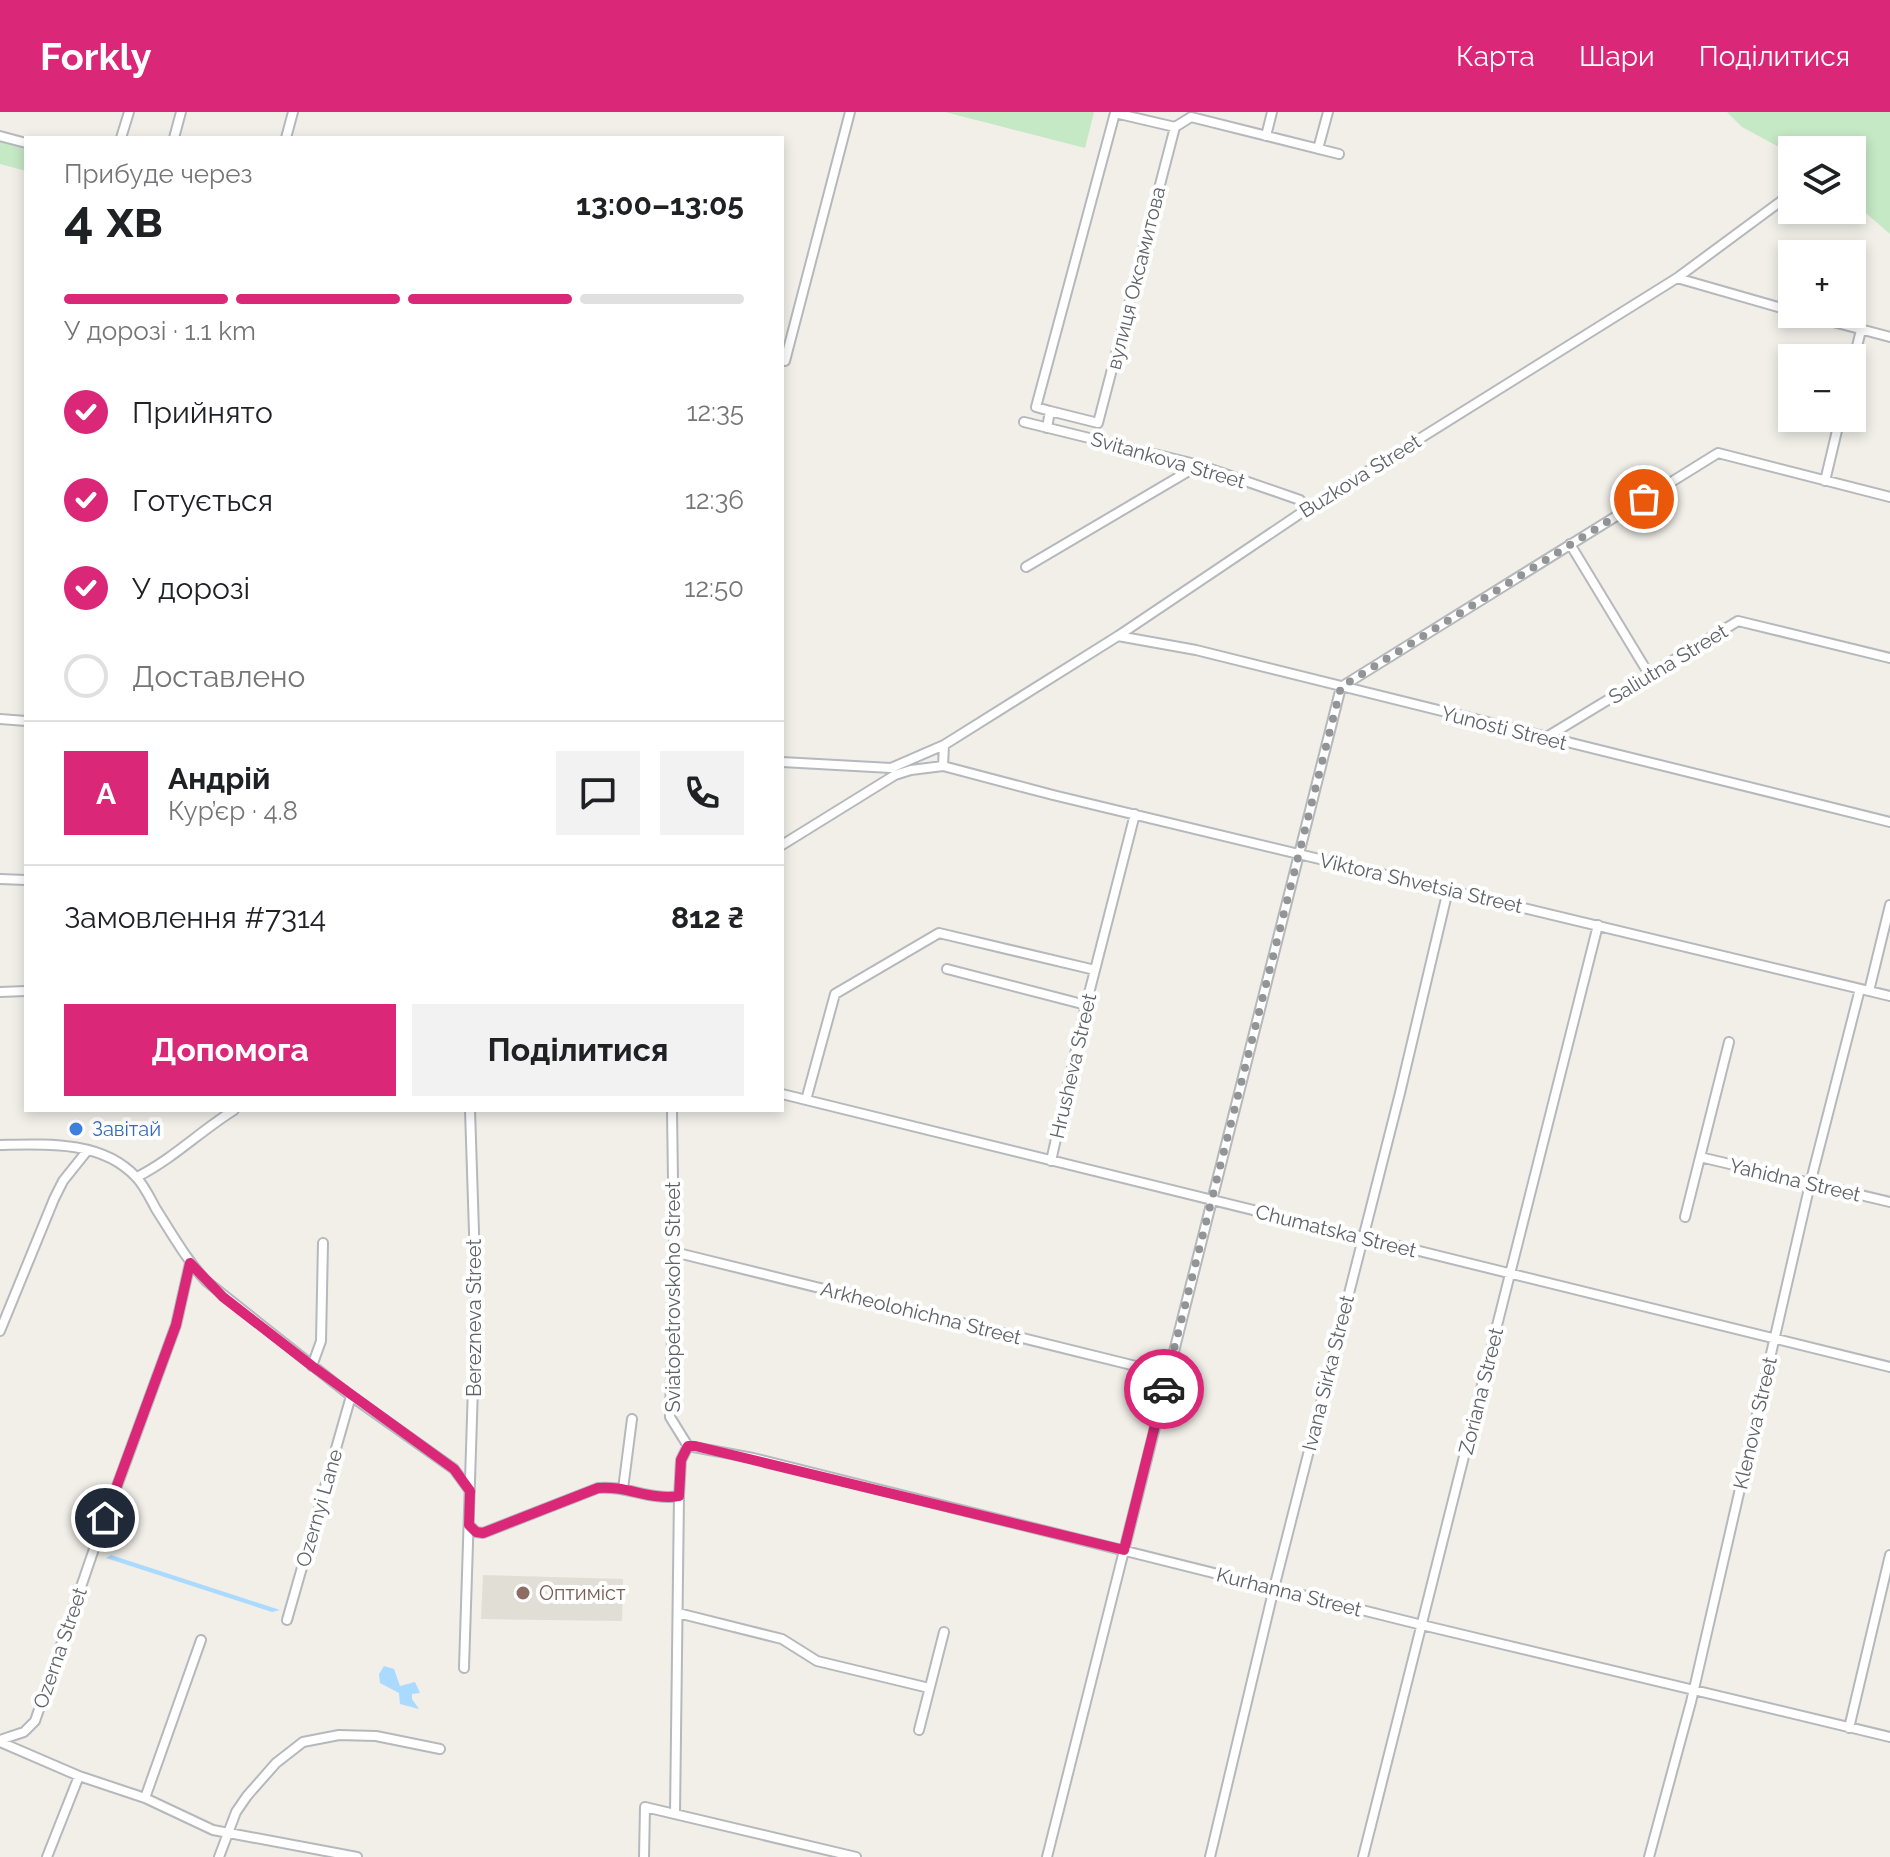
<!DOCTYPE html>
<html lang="uk">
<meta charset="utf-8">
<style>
:root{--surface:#fff;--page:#f2f2f2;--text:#202124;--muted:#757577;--line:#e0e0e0;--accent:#db2777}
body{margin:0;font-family:Raleway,sans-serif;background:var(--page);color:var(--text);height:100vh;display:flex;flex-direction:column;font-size:30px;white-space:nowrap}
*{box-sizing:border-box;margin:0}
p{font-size:26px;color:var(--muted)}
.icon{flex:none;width:44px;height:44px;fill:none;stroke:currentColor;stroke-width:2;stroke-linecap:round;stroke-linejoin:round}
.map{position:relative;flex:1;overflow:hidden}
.details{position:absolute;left:24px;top:24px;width:760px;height:976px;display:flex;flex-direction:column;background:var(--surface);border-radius:0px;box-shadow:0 4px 12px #0003}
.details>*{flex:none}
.tools{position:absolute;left:1778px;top:24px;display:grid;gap:16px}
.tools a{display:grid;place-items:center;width:88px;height:88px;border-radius:0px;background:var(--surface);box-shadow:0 4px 12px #0003;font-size:40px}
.pin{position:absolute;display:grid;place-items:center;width:68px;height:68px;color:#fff;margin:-34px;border:4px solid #fff;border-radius:50%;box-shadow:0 2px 8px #0007}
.courier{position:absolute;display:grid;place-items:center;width:80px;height:80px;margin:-40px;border:6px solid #db2777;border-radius:50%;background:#fff;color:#222;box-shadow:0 2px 10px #0007}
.headline em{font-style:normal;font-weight:700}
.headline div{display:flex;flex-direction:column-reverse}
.headline{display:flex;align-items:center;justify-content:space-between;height:136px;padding:0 40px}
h1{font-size:52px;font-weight:700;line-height:60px}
.bar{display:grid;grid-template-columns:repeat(4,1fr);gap:12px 8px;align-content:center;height:96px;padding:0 40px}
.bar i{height:10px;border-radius:6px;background:var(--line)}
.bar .selected{background:var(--accent)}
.bar p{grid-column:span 4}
.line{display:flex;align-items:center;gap:20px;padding:0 40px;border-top:2px solid var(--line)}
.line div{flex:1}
.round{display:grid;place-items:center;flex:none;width:84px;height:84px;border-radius:0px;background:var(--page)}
ol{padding:0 40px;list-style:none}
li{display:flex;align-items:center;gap:24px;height:88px}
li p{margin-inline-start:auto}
li .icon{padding:8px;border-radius:50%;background:var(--accent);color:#fff;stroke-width:4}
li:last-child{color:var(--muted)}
li i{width:44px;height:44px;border:4px solid var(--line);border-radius:50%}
.primary-button{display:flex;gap:16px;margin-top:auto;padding:16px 40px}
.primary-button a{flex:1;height:92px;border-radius:0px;background:var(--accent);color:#fff;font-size:32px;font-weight:700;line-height:92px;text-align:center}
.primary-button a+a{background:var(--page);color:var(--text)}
header{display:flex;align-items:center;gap:48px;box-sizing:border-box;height:112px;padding:0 40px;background:var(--accent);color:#fff}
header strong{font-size:38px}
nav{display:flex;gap:44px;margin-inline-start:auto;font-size:28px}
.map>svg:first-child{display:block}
.education{fill:#e1ded6}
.green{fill:#c5e8c5}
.water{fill:#aadaff}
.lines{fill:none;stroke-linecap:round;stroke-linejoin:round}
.street-casing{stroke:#b5b8bc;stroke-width:12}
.street{stroke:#fff;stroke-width:8}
.done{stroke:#929495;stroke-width:8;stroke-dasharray:0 14.4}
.route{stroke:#db2777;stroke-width:10}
.shop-dot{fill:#3f7fe0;stroke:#fff;stroke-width:3}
.education-dot{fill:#8d6e63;stroke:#fff;stroke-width:3}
.labels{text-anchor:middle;stroke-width:8;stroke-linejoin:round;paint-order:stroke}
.street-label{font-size:20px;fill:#5f6368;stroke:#fff}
.shop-label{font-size:20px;fill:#366cbe;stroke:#fff;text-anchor:start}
.education-label{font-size:20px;fill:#785e54;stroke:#fff;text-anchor:start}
</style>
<header>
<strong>Forkly</strong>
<nav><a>Карта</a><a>Шари</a><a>Поділитися</a></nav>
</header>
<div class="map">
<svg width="1890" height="1745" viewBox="0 0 1890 1745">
<rect width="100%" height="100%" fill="#f1efe8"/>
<path class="education" d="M483 1463 623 1467 622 1509 481 1507Z"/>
<path class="green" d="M945 0H1094L1085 36Z
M1727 0H1890V122L1852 89V38H1792V42L1742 15Z
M0 28 26 35V59L0 52Z"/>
<path class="water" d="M111 1443 280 1498 272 1500 106 1446Z
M384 1554 394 1557 400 1574 415 1570 420 1581 412 1582V1587L419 1597 400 1592 399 1581 380 1571 379 1562Z"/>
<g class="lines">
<g class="street-casing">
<path id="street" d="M1175 15 1191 5 1339 42
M0 24 26 31
M1266 24 1272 0
M121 26 129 0
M174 26 181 0
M286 26 293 0
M1318 37 1328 0
M1677 166 1792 199
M1803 202 1890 225
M782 248 785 249 850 0
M1852 255 1861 218
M1024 310 1199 353 1300 388 1307 397
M1047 316 1050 299 1098 311 1175 15 1115 1 1036 295 1050 299
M1825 369 1840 306
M1570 432 1650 564
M1026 455 1199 353
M1118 524 1196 538 1890 710
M0 607 26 609
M1545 626 1738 509 1890 546
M782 650 891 656 944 633
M943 654 944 633 1118 524 1307 397 1677 166 1792 81
M782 733 895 663 911 658 943 654 1053 683 1890 884
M0 767 26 768
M947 857 1086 893
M1869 879 1890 793
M0 880 26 879
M782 982 1890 1255
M806 988 835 882 939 821 1095 858
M672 998 674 1140 670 1305 688 1334 681 1348 679 1384 675 1702
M0 1033C45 1032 102 1028 136 1065 144 1073 150 1086 156 1097 172 1122 186 1147 206 1169L351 1284 454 1357 470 1379
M1700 1045 1890 1090
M1051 1049 1086 893 1135 702
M137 1065C174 1046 199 1020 234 998
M1685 1105 1729 930
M674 1140 1168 1262
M0 1219 54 1087 63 1069 87 1039
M312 1254 321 1229 323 1131
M688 1334 753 1346 1422 1513 1890 1625
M623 1377 632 1307
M469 1413 476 1420 483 1421 598 1376C626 1373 651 1389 679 1384
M678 1501 782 1527 817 1549 929 1576
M287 1508 351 1284
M464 1556 476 1181 470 998
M1849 1616 1890 1443
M919 1618 944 1520
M0 1628 24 1620 35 1609 95 1434 176 1213 190 1151
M0 1630 79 1664 145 1686 213 1718 357 1745
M145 1686 201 1528
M47 1745 79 1664
M219 1745 236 1700 247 1684 276 1651 303 1630 339 1623 376 1624 440 1637
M644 1745 645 1695 856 1745
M1047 1745 1341 575 1718 341 1890 385
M1210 1745 1274 1476 1400 981 1448 778
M1363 1745 1598 813
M1649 1745 1691 1590 1810 1072 1860 877"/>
</g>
<use href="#street" class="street"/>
</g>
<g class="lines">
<path class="done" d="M1164 1277 1341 575 1644 387"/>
<path class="route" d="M105 1406 176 1213 190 1151 223 1185 312 1254 454 1357 470 1379 469 1413 476 1420 483 1421 598 1376C626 1373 651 1389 679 1384L681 1348 688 1334H695L1124 1438 1164 1277"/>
</g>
<circle class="shop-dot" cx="76" cy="1017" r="8"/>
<circle class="education-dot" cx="523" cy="1481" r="8"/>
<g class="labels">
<g class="street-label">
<text transform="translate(1136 166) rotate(-76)" y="7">вулиця Оксамитова</text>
<text transform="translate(1168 348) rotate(16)" y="7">Svitankova Street</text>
<text transform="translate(1360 364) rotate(-32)" y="7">Buzkova Street</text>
<text transform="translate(1668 552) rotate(-31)" y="7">Saliutna Street</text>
<text transform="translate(1504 616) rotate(14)" y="7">Yunosti Street</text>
<text transform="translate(1421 771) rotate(13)" y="7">Viktora Shvetsia Street</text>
<text transform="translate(1073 954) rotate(-77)" y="7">Hrusheva Street</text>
<text transform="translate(1795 1068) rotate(13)" y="7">Yahidna Street</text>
<text transform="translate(1336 1119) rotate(14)" y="7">Chumatska Street</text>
<text transform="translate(673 1185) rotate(-90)" y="7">Sviatopetrovskoho Street</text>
<text transform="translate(921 1201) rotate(14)" y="7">Arkheolohichna Street</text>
<text transform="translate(474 1206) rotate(-90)" y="7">Berezneva Street</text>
<text transform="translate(1328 1261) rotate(-76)" y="7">Ivana Sirka Street</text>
<text transform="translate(1481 1279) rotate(-76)" y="7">Zoriana Street</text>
<text transform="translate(1755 1311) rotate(-77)" y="7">Klenova Street</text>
<text transform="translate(319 1396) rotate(-74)" y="7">Ozernyi Lane</text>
<text transform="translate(1289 1480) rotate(14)" y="7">Kurhanna Street</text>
<text transform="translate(60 1536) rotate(-71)" y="7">Ozerna Street</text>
</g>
<g class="shop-label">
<text x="92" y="1024">Завітай</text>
</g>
<g class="education-label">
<text x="539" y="1488">Оптиміст</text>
</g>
</g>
</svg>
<div class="tools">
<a><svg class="icon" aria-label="layers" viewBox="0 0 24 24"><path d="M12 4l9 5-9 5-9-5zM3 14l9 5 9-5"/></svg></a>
<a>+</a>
<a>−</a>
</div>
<div class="pin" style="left:1644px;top:387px;background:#ea580c"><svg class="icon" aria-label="bag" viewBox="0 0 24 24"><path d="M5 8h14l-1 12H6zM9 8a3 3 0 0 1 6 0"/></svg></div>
<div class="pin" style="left:105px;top:1406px;background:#1f2937"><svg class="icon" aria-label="home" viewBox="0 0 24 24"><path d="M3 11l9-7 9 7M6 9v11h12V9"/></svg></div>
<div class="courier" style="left:1164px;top:1277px"><svg class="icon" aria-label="car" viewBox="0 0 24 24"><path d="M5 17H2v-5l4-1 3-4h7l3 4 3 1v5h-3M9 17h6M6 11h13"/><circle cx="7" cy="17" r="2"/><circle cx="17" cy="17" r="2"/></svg></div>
<section class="details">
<div class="headline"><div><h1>4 хв</h1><p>Прибуде через</p></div><em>13:00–13:05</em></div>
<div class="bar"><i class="selected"></i><i class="selected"></i><i class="selected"></i><i></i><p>У дорозі · 1.1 km</p></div>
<ol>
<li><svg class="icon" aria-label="check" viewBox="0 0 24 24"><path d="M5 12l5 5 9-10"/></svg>Прийнято<p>12:35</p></li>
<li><svg class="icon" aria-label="check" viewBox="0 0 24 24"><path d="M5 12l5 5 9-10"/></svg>Готується<p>12:36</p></li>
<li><svg class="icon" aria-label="check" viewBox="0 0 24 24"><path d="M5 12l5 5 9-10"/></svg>У дорозі<p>12:50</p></li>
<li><i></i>Доставлено</li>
</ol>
<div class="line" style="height:144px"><b class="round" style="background:var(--accent);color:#fff">А</b><div><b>Андрій</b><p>Кур’єр · 4.8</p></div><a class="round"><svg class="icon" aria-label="chat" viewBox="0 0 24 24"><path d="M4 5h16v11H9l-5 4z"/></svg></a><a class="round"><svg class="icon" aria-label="phone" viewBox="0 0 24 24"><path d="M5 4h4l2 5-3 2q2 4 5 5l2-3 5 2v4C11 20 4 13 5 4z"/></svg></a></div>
<div class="line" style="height:104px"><div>Замовлення #7314</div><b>812 ₴</b></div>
<div class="primary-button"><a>Допомога</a><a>Поділитися</a></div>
</section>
</div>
